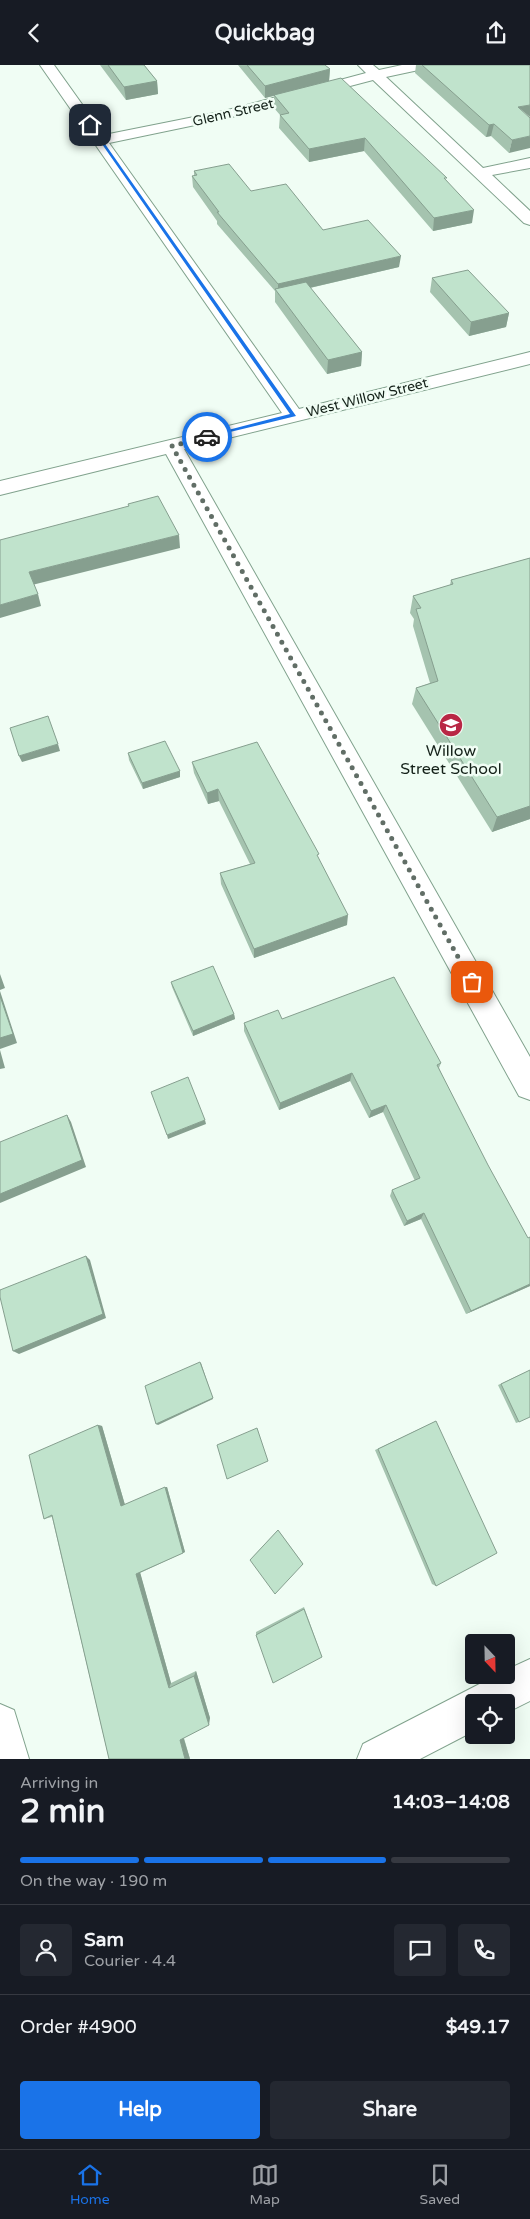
<!DOCTYPE html>
<meta charset="utf-8">
<style>
:root{--surface:#171b24;--page:#242831;--text:#f1f3f6;--muted:#9ea1a6;--line:#363941;--accent:#1a73e8}
body{margin:0;font-family:"Varela Round",sans-serif;background:var(--page);color:var(--text);height:100vh;display:flex;flex-direction:column;font-size:19px;white-space:nowrap}
*{box-sizing:border-box;margin:0}
p{font-size:16px;color:var(--muted)}
.icon{flex:none;width:28px;height:28px;fill:none;stroke:currentColor;stroke-width:2;stroke-linecap:round;stroke-linejoin:round}
.map{position:relative;height:1694px;overflow:hidden}
.drawer{display:flex;flex-direction:column;background:var(--surface);flex:1}
.drawer>*{flex:none}
.needle{width:32px;rotate:158deg}
.controls{position:absolute;left:465px;top:1569px;display:grid;gap:10px}
.controls a{display:grid;place-items:center;width:50px;height:50px;border-radius:5px;background:var(--surface);box-shadow:0 5px 20px #0002;font-size:25px}
.pin{position:absolute;display:grid;place-items:center;width:42px;height:42px;color:#fff;margin:-21px;border-radius:10px;box-shadow:0 2px 8px #0006}
.courier{position:absolute;display:grid;place-items:center;width:50px;height:50px;margin:-25px;border:4px solid #1a73e8;border-radius:50%;background:#fff;color:#222;box-shadow:0 1px 6px #0007}
.head em{font-style:normal;font-weight:800}
.head div{display:flex;flex-direction:column-reverse}
.head{display:flex;align-items:center;justify-content:space-between;height:85px;padding:0 20px}
h1{font-size:32px;font-weight:800;line-height:38px}
.bar{display:grid;grid-template-columns:repeat(4,1fr);gap:8px 5px;align-content:center;height:60px;padding:0 20px}
.bar i{height:6px;border-radius:4px;background:var(--line)}
.bar .selected{background:var(--accent)}
.bar p{grid-column:span 4}
.line{display:flex;align-items:center;gap:12px;padding:0 20px;border-top:1px solid var(--line)}
.line div{flex:1}
.round{display:grid;place-items:center;flex:none;width:52px;height:52px;border-radius:5px;background:var(--page)}
.button{display:flex;gap:10px;margin-top:auto;padding:10px 20px}
.button a{flex:1;height:58px;border-radius:5px;background:var(--accent);color:#fff;font-size:20px;font-weight:800;line-height:58px;text-align:center}
.button a+a{background:var(--page);color:var(--text)}
header{display:flex;justify-content:space-between;align-items:center;height:65px;padding:0 20px;background:var(--surface);font-size:22px;font-weight:800}
.tabs{display:flex;justify-content:space-around;align-items:center;height:70px;border-top:1px solid var(--line);background:var(--surface);font-size:14px;color:var(--muted)}
.tabs a{display:grid;justify-items:center;gap:2px}
.tabs .selected{color:var(--accent)}
.map>svg:first-child{display:block}
.lines{fill:none;stroke-linecap:round;stroke-linejoin:round}
.minor-casing{stroke:#81a28d;stroke-width:2}
.minor{fill:#fff;fill-rule:evenodd}
.wall{fill:#a5c3af}
.shaded-wall{fill:#869f8f}
.building{fill:#c0e3cc;stroke:#869f8f}
.route{fill:#1a73e8}
.done{stroke:#616e66;stroke-width:5;stroke-dasharray:0 9}
.labels{text-anchor:middle;stroke-width:5;stroke-linejoin:round;paint-order:stroke}
.far-street-label{font-size:14px;fill:#142119;stroke:#f0fdf4}
.poi-label{font-size:16px;fill:#142119;stroke:#f0fdf4}
</style>
<header><svg class="icon" aria-label="back" viewBox="0 0 24 24"><path d="M15 5l-7 7 7 7"/></svg>Quickbag<svg class="icon" aria-label="share" viewBox="0 0 24 24"><path d="M12 15V3M7 8l5-5 5 5M5 13v7h14v-7"/></svg></header>
<div class="map">
<svg width="530" height="1694" viewBox="0 0 530 1694">
<rect width="100%" height="100%" fill="#f0fdf4"/>
<g class="lines">
<g class="minor-casing">
<path id="minor" d="M40 0H54L104 70 224 46 366 8 358 0H373L379 5 402 0H430L428 3 386 12 483 103 530 93V103L492 110 530 146V160L524 158 373 15 224 54 109 78 299 344 530 287V299L184 384 530 992V1035L519 1031 166 389 0 430V416L282 348Z
M530 1594V1636L506 1648V1638H474V1666L420 1694H357L363 1679 497 1610H506V1605Z
M0 1639 14 1645 29 1694H0Z"/>
</g>
<use href="#minor" class="minor"/>
</g>
<path class="wall" d="M100 0H144L157 16 158 29 126 35Z
M238 0H325L330 4 329 16 447 116 472 158 433 166 364 86 309 97 279 63 280 50 274 43V31L265 33Z
M416 0H530L509 88 491 71 486 72 415 8Z
M194 106 251 126 323 165 399 202 310 223 362 287 361 301 327 309 275 237V226L217 159V156L193 122 192 111H194Z
M432 213 509 248 506 262 469 271 430 227Z
M530 493V754L492 767 412 639 416 623 430 618 413 561 414 554 410 548 413 531 450 520 451 515Z
M128 688 180 712 143 724 129 695Z
M192 697 347 860 254 893 221 819 220 808 250 799 219 736 208 739 194 708Z
M171 917 234 949 235 954 193 971 172 922Z
M282 954 441 998 439 1003 530 1221 466 1249 421 1154 404 1161 390 1131 392 1125 415 1116 383 1047 369 1053 350 1016 279 1045 244 966V958Z
M530 1305 519 1357 516 1358 498 1320Z
M436 1356V1521L432 1519 375 1385Z
M98 1360 102 1361 125 1440 167 1422 185 1487 140 1508 171 1618 196 1606 210 1653 184 1673 190 1694H109L52 1452 44 1454Z
M278 1465 303 1499 250 1495Z
M304 1542 322 1592 256 1570V1567Z"/>
<path class="shaded-wall" d="M330 4 329 16 265 33V21Z
M157 16 158 29 126 35 124 22Z
M530 40V52L518 42Z
M494 59 491 71 486 72 489 60Z
M530 71V83L509 88 512 75Z
M365 73 364 86 309 97V84Z
M474 145 472 158 433 166 434 153Z
M401 191 399 202 279 230 278 228V219Z
M509 248 506 262 469 271 471 257Z
M362 287 361 301 327 309 328 295Z
M179 470 180 483 32 520 29 507Z
M38 529 41 541 0 553V540Z
M58 679 60 686 22 697 19 691Z
M180 706V712L143 724 142 718Z
M218 724 219 736 208 739 207 728Z
M530 741V754L492 767 497 752Z
M348 850 347 860 254 893V884Z
M0 909 5 923 0 925Z
M0 926 17 978 0 984Z
M234 949 235 954 193 971V966Z
M0 985 5 1003 0 1004Z
M352 1008 350 1016 279 1045 280 1038Z
M386 1040 383 1047 369 1053 371 1046Z
M67 1050 71 1057 86 1102 0 1138V1129Z
M205 1055 206 1059 168 1074 167 1070Z
M424 1148 421 1154 404 1161 407 1156Z
M86 1191 90 1195 106 1253 19 1289 13 1286Z
M530 1219V1221L466 1249 471 1246Z
M201 1298 213 1334 158 1360 156 1359Z
M98 1360 102 1361 125 1440 121 1441Z
M165 1422H167L185 1487 183 1488Z
M140 1507 171 1618 169 1623 136 1509Z
M196 1606 210 1653 209 1660 194 1611Z
M182 1668 190 1694H185L180 1675Z"/>
<path class="building" d="M108 0H144L157 16 124 22Z
M247 0H325L330 4 265 21Z
M422 0H530V40L518 42 530 53V71L512 75 494 59 489 60Z
M341 13 447 113H444L474 145 434 153 365 73 309 84 280 50 289 48 274 30Z
M229 99 251 126 286 119 323 165 368 155 401 191 278 219 217 147H219L192 111 197 110 194 106Z
M468 205 509 248 471 257 432 213Z
M306 217 362 287 328 295 275 224Z
M158 431 179 470 29 507 38 529 0 540V475L129 441 128 439Z
M530 493V741L497 752 416 623 438 616 416 544 421 543 413 531 453 519 451 515Z
M48 651 58 679 19 691 10 663Z
M165 676 180 706 142 718 128 688Z
M257 677 319 789 317 790 348 850 254 884 220 808 255 798 218 724 207 728 192 697Z
M213 901 234 949 193 966 171 917Z
M394 912 441 998 437 1000 488 1100 528 1173 530 1172V1219L471 1246 424 1148 407 1156 392 1125 420 1113 386 1040 371 1046 352 1008 280 1038 244 958 278 945 282 954Z
M0 931 13 969 0 973Z
M188 1012 205 1055 167 1070 151 1027Z
M67 1050 82 1095 0 1129V1077Z
M86 1191 103 1249 13 1286 0 1232V1225Z
M200 1297 213 1333 156 1359 145 1321Z
M530 1305V1352L519 1357 501 1319Z
M436 1356 497 1488 436 1521 378 1384Z
M98 1360 121 1441 165 1422 183 1488 136 1509 169 1623 194 1611 209 1660 180 1675 185 1694H109L52 1450 44 1454 29 1390Z
M257 1363 268 1396 227 1414 217 1380Z
M278 1465 303 1499 275 1529 250 1495Z
M304 1544 322 1592 273 1618 256 1570Z"/>
<path class="route" d="M88 59H91L296 351 205 373V371L290 349Z"/>
<g class="lines">
<path class="done" d="M207 372 172 381 472 917"/>
</g>
<defs>
<g id="school-disc" transform="scale(1.25)"><circle r="9.5" fill="#b92745" stroke="#f0fdf4"/><path d="M0-5L7-2L0 1L-7-2ZM-4 1L0 2.5L4 1V4Q0 6-4 4Z" fill="#fff"/></g>
</defs>
<g fill-rule="evenodd">
<use href="#school-disc" x="451" y="660"/>
</g>
<g class="labels">
<g class="far-street-label">
<text transform="translate(233 47) rotate(-13)" y="5">Glenn Street</text>
<text transform="translate(367 332) rotate(-14)" y="5">West Willow Street</text>
</g>
<g class="poi-label">
<text x="451" y="691">Willow<tspan x="451" dy="18">Street School</tspan></text>
</g>
</g>
</svg>
<div class="controls">
<a><svg class="needle" viewBox="-14 -14 28 28"><path d="M0-13l5 13h-10z" fill="#e53935"/><path d="M0 13l5-13h-10z" fill="#9ea1a6"/></svg></a>
<a><svg class="icon" aria-label="locate" viewBox="0 0 24 24"><circle cx="12" cy="12" r="6"/><path d="M12 2v4M12 18v4M2 12h4M18 12h4"/></svg></a>
</div>
<div class="pin" style="left:472px;top:917px;background:#ea580c"><svg class="icon" aria-label="bag" viewBox="0 0 24 24"><path d="M5 8h14l-1 12H6zM9 8a3 3 0 0 1 6 0"/></svg></div>
<div class="pin" style="left:90px;top:60px;background:#1f2937"><svg class="icon" aria-label="home" viewBox="0 0 24 24"><path d="M3 11l9-7 9 7M6 9v11h12V9"/></svg></div>
<div class="courier" style="left:207px;top:372px"><svg class="icon" aria-label="car" viewBox="0 0 24 24"><path d="M5 17H2v-5l4-1 3-4h7l3 4 3 1v5h-3M9 17h6M6 11h13"/><circle cx="7" cy="17" r="2"/><circle cx="17" cy="17" r="2"/></svg></div>
</div>
<section class="drawer">
<div class="head"><div><h1>2 min</h1><p>Arriving in</p></div><em>14:03–14:08</em></div>
<div class="bar"><i class="selected"></i><i class="selected"></i><i class="selected"></i><i></i><p>On the way · 190 m</p></div>
<div class="line" style="height:90px"><a class="round"><svg class="icon" aria-label="person" viewBox="0 0 24 24"><circle cx="12" cy="8" r="4"/><path d="M4 21q1-7 8-7t8 7"/></svg></a><div><b>Sam</b><p>Courier · 4.4</p></div><a class="round"><svg class="icon" aria-label="chat" viewBox="0 0 24 24"><path d="M4 5h16v11H9l-5 4z"/></svg></a><a class="round"><svg class="icon" aria-label="phone" viewBox="0 0 24 24"><path d="M5 4h4l2 5-3 2q2 4 5 5l2-3 5 2v4C11 20 4 13 5 4z"/></svg></a></div>
<div class="line" style="height:65px"><div>Order #4900</div><b>$49.17</b></div>
<div class="button"><a>Help</a><a>Share</a></div>
</section>
<nav class="tabs">
<a class="selected"><svg class="icon" aria-label="home" viewBox="0 0 24 24"><path d="M3 11l9-7 9 7M6 9v11h12V9"/></svg>Home</a>
<a><svg class="icon" aria-label="map" viewBox="0 0 24 24"><path d="M3 6l6-2 6 2 6-2v14l-6 2-6-2-6 2zM9 4v14M15 6v14"/></svg>Map</a>
<a><svg class="icon" aria-label="saved" viewBox="0 0 24 24"><path d="M7 4h10v16l-5-4-5 4z"/></svg>Saved</a>
</nav>
